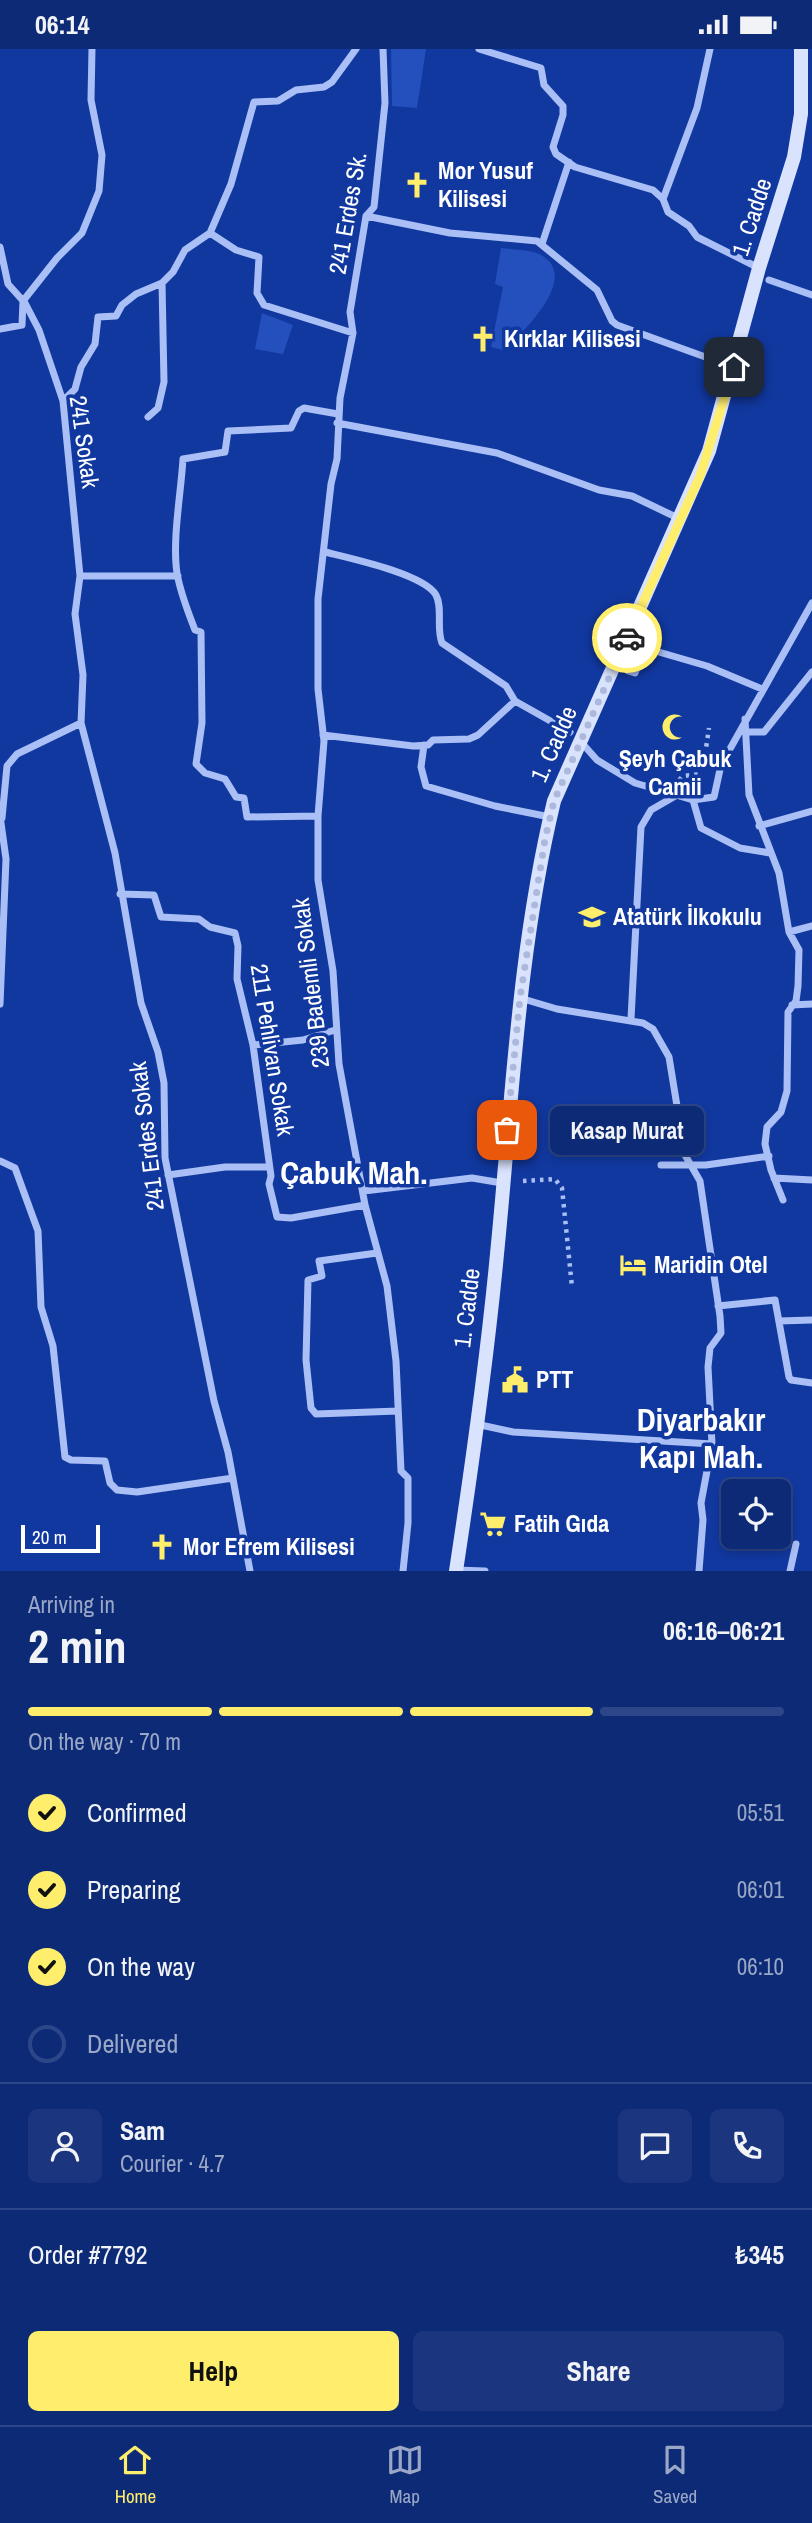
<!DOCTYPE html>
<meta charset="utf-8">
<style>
:root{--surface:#0d2a77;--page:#1b367f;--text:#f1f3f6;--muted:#9aa7c6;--line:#2d4689;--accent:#ffed6c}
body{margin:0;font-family:"Archivo Narrow",sans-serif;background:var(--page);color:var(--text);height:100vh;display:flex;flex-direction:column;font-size:26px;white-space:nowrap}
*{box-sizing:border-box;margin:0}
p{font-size:23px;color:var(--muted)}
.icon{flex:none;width:38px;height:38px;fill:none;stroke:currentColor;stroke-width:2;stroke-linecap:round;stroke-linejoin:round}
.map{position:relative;height:1522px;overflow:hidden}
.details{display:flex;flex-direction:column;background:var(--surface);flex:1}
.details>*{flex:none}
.controls{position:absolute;left:721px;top:1430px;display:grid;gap:14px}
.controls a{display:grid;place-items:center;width:70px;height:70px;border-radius:10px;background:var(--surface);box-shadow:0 4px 10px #0003,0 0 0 2px var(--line);font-size:35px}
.scale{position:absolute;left:21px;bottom:18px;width:79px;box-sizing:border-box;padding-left:7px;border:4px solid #fff;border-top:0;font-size:19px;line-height:24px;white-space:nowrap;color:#fff;-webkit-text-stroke:5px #11389f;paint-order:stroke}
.pin{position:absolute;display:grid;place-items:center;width:60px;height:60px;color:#fff;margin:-30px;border-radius:14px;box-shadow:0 4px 10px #0006}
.courier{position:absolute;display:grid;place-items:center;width:70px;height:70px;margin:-35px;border:5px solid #ffed6c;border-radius:50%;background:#fff;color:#222;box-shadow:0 2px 9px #0007}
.bubble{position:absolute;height:49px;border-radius:10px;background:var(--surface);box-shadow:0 4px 10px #0003,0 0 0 2px var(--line);font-size:23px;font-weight:700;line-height:49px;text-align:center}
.overview em{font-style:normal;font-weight:700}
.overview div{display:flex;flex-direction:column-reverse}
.overview{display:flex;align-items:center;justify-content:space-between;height:119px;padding:0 28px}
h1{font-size:46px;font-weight:700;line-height:52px}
.bar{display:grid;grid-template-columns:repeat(4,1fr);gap:10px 7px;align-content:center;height:84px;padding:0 28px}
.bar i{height:9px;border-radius:5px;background:var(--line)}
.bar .selected{background:var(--accent)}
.bar p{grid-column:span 4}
.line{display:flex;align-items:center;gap:18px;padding:0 28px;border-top:2px solid var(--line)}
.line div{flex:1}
.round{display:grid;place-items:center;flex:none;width:74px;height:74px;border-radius:10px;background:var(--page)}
ol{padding:0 28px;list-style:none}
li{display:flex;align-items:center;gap:21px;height:77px}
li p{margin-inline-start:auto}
li .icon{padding:7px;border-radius:50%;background:var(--accent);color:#111;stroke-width:4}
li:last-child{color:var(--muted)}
li i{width:38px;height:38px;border:4px solid var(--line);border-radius:50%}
.cta{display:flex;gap:14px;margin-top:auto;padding:14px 28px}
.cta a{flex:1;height:80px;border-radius:10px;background:var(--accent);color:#111;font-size:28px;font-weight:700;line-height:80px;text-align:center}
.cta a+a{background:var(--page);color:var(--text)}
.status{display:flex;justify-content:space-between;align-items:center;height:49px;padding:0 35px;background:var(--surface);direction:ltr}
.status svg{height:19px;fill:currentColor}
.tab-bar{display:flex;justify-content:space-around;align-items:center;height:98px;border-top:2px solid var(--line);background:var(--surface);font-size:19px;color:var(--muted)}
.tab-bar a{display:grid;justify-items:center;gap:4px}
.tab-bar .selected{color:var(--accent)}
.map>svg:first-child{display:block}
.green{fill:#2450bd}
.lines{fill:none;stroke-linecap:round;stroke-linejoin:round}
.path{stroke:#a9bff5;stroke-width:4.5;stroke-dasharray:3.5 5;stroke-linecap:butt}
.street{stroke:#a9bff5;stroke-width:7}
.secondary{stroke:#d9e3fd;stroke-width:14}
.done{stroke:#acb9dd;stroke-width:7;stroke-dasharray:0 12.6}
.route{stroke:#ffed6c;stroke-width:9}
.labels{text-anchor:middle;stroke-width:7;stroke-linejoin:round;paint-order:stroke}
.poi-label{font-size:24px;font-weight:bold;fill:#fff;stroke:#11389f;text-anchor:start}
.street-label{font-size:24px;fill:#fff;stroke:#11389f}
.district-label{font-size:32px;font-weight:bold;fill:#fff;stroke:#11389f}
</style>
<div class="status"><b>06:14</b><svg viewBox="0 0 49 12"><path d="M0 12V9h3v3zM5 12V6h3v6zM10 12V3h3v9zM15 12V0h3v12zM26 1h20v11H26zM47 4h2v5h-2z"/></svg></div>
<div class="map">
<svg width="812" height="1522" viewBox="0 0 812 1522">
<rect width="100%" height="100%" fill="#11389f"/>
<path class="green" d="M391 0H426L417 59 392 57Z
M501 199C512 201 529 200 539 205 583 226 523 284 503 301L491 298 503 238 495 235Z
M262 264 293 276 283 305 255 300Z"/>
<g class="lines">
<path class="path" d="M705 706 709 679
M679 731 683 727 702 725
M523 1132 555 1130 562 1139 572 1238"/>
<path class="street" d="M383 0 385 54 374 158 366 167 350 263 353 284 340 349 337 410 331 435 318 550V640L324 692 318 767V831L333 922 339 1015 365 1156 387 1237 396 1312 401 1422 408 1429V1474L403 1522
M479 0 541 19 544 36 563 57V66L553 98 556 105 575 118 653 141 663 150 668 163 689 177 697 188 759 219
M663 150 697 59 710 0
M366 167 450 184 537 192 597 241 612 272 617 276 733 318
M210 184 236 201 259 208 257 244 264 256 353 284
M542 195 569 113
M0 198 8 235 25 254 39 281 63 352 80 527 75 565 83 626 81 674 115 804 141 954 158 1003 164 1034 165 1109 214 1352 228 1403 250 1522
M769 231 812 246
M0 280 22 276 23 252 57 209 82 184 99 142 102 106 91 51 92 0
M63 352 75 340 81 318 95 295 98 268 116 267 122 256 136 245 162 234 173 223 185 201 210 184 231 135 254 53 278 52 296 41 324 38 332 33 356 0
M148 368 158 359 164 333 162 234
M337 374 497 404 599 441 632 447 680 470
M325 503C349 509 424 525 436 546 443 559 436 580 442 594L506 637 515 652 570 683
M80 527H178
M628 622 635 624 645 599 707 617 762 640
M745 670 749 746 779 824 789 883 799 901 798 937 796 952 788 963 787 1042 781 1063 767 1078 765 1095 771 1121 783 1151
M745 683H764L812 623
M323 686 413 697 428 696 433 691 469 690 478 686 515 652
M581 693 597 711 635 734 693 751 701 779 740 799 770 804
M424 696 421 718 426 737 495 757 550 768
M693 751 714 748 721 716 812 554
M0 767 6 810 0 955
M318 767 247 768 244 749 236 748 225 730 205 724 196 715 202 674 201 583 195 581C188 563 180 543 177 524 172 491 181 444 183 410L225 403 228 382 291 379 299 362 304 359 338 365
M2 769 7 717 17 705 81 674
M759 777 812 762
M120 845 154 846 161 868 199 870 210 878 235 884 238 897 237 930 253 996 271 1127 269 1135 277 1168 291 1169 365 1156
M789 883 812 877
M520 949 557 960 643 974 653 980 669 1008 685 1106 700 1132 720 1267 721 1284 710 1299 708 1318 712 1395 701 1454 703 1471 699 1522
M792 956 812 955
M631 970 641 778 651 761 677 746
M253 996 303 991 335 981
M0 1112 15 1119 38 1182 41 1258 53 1297 65 1408 71 1411 105 1412 110 1434 117 1441 137 1443 233 1429
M661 1116H706L769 1107
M168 1126 225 1118H269
M774 1129 812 1131
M364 1142 472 1129 502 1134
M377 1204 319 1212 322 1227 308 1231 306 1311 311 1359 316 1365 398 1362
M718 1257 775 1251 789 1328 791 1331 812 1334
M779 1272 812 1271
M476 1375 513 1383 712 1395
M456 1521 485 1522
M790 1522 796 1495"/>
<path class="secondary" d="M456 1522C472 1417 487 1311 497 1205 512 1054 518 901 554 752L709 402 759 219 794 108 801 65V0"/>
</g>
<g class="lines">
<path class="done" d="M507 1081 520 949 545 790 554 752 627 589"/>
<path class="route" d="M627 589 700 427 734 318"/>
</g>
<defs>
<g id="church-bare" transform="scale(2.1)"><path d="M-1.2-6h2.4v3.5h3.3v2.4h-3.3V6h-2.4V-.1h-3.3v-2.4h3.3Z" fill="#ffed6c" stroke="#11389f" stroke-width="2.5" paint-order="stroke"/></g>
<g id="mosque-bare" transform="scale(2.1)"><path d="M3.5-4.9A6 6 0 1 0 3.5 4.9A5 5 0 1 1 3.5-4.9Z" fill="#ffed6c" stroke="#11389f" stroke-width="2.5" paint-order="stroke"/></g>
<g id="school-bare" transform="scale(2.1)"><path d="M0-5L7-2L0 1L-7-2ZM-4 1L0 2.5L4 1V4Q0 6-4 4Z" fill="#ffed6c" stroke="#11389f" stroke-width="2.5" paint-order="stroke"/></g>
<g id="hotel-bare" transform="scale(2.1)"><path d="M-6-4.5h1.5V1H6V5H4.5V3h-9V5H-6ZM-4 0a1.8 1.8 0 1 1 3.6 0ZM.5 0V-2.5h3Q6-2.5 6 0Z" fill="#ffed6c" stroke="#11389f" stroke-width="2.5" paint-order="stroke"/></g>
<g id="civic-bare" transform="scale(2.1)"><path d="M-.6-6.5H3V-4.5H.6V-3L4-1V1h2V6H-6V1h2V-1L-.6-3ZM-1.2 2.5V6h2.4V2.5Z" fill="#ffed6c" stroke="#11389f" stroke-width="2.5" paint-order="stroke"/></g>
<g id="supermarket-bare" transform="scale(2.1)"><path d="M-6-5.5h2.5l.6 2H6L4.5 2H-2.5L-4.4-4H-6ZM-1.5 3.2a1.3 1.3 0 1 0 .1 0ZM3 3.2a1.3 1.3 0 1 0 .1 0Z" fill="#ffed6c" stroke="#11389f" stroke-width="2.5" paint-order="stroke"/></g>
</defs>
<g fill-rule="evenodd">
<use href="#church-bare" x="417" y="136"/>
<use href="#church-bare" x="483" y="290"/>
<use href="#mosque-bare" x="675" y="678"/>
<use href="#school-bare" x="592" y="868"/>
<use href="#hotel-bare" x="633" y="1216"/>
<use href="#civic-bare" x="515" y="1331"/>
<use href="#supermarket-bare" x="493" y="1475"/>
<use href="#church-bare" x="162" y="1498"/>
</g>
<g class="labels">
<g class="poi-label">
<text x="438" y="130">Mor Yusuf<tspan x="438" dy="28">Kilisesi</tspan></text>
<text x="504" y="298">Kırklar Kilisesi</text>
<text x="675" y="718" text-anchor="middle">Şeyh Çabuk<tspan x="675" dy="28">Camii</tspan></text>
<text x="613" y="876">Atatürk İlkokulu</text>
<text x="654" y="1224">Maridin Otel</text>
<text x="536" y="1339">PTT</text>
<text x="514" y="1483">Fatih Gıda</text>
<text x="183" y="1506">Mor Efrem Kilisesi</text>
</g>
<g class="street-label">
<text transform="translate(348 164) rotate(-80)" y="8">241 Erdes Sk.</text>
<text transform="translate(752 168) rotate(-72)" y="8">1. Cadde</text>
<text transform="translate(84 393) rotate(82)" y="8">241 Sokak</text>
<text transform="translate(554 695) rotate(-66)" y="8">1. Cadde</text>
<text transform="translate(311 934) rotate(-97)" y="8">239 Bademli Sokak</text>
<text transform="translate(272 1001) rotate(81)" y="8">211 Pehlivan Sokak</text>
<text transform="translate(147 1087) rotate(-97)" y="8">241 Erdes Sokak</text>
<text transform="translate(467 1259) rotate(-83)" y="8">1. Cadde</text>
</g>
<g class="district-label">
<text x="354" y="1135">Çabuk Mah.</text>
<text x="701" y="1382">Diyarbakır<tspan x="701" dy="37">Kapı Mah.</tspan></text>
</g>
</g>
</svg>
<div class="controls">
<a><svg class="icon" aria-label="locate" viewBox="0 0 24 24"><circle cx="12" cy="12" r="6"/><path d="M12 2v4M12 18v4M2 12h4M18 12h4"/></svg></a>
</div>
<div class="scale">20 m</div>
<div class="pin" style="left:507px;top:1081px;background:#ea580c"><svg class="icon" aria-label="bag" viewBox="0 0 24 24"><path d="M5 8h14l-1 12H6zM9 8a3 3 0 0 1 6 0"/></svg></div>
<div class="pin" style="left:734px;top:318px;background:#1f2937"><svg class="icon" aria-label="home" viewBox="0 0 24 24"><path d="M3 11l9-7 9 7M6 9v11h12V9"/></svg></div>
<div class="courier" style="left:627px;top:589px"><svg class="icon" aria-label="car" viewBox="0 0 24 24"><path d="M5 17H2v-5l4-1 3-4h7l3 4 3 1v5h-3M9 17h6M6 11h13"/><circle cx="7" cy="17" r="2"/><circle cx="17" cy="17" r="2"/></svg></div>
<div class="bubble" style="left:550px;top:1057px;width:154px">Kasap Murat</div>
</div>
<section class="details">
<div class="overview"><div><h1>2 min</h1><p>Arriving in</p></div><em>06:16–06:21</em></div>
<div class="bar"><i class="selected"></i><i class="selected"></i><i class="selected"></i><i></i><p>On the way · 70 m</p></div>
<ol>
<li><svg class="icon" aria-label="check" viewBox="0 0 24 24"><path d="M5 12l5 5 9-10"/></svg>Confirmed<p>05:51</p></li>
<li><svg class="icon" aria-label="check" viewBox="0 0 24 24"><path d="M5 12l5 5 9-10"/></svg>Preparing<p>06:01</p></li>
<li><svg class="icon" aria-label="check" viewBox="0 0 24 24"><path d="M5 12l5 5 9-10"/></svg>On the way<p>06:10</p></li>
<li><i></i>Delivered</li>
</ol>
<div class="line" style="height:126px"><a class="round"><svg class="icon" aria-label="person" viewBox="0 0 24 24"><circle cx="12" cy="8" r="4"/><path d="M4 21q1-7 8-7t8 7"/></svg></a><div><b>Sam</b><p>Courier · 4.7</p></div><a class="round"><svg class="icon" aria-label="chat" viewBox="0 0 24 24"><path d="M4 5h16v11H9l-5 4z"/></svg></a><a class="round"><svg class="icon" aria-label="phone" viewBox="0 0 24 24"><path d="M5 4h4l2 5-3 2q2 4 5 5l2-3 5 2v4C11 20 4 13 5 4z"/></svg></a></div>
<div class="line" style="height:91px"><div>Order #7792</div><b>₺345</b></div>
<div class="cta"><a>Help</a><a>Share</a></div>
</section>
<nav class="tab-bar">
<a class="selected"><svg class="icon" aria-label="home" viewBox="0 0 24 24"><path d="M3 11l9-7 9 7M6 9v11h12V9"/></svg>Home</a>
<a><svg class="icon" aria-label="map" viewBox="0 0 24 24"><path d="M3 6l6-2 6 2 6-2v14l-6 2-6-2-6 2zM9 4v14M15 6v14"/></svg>Map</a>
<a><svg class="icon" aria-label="saved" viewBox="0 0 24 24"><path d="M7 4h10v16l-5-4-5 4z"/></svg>Saved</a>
</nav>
